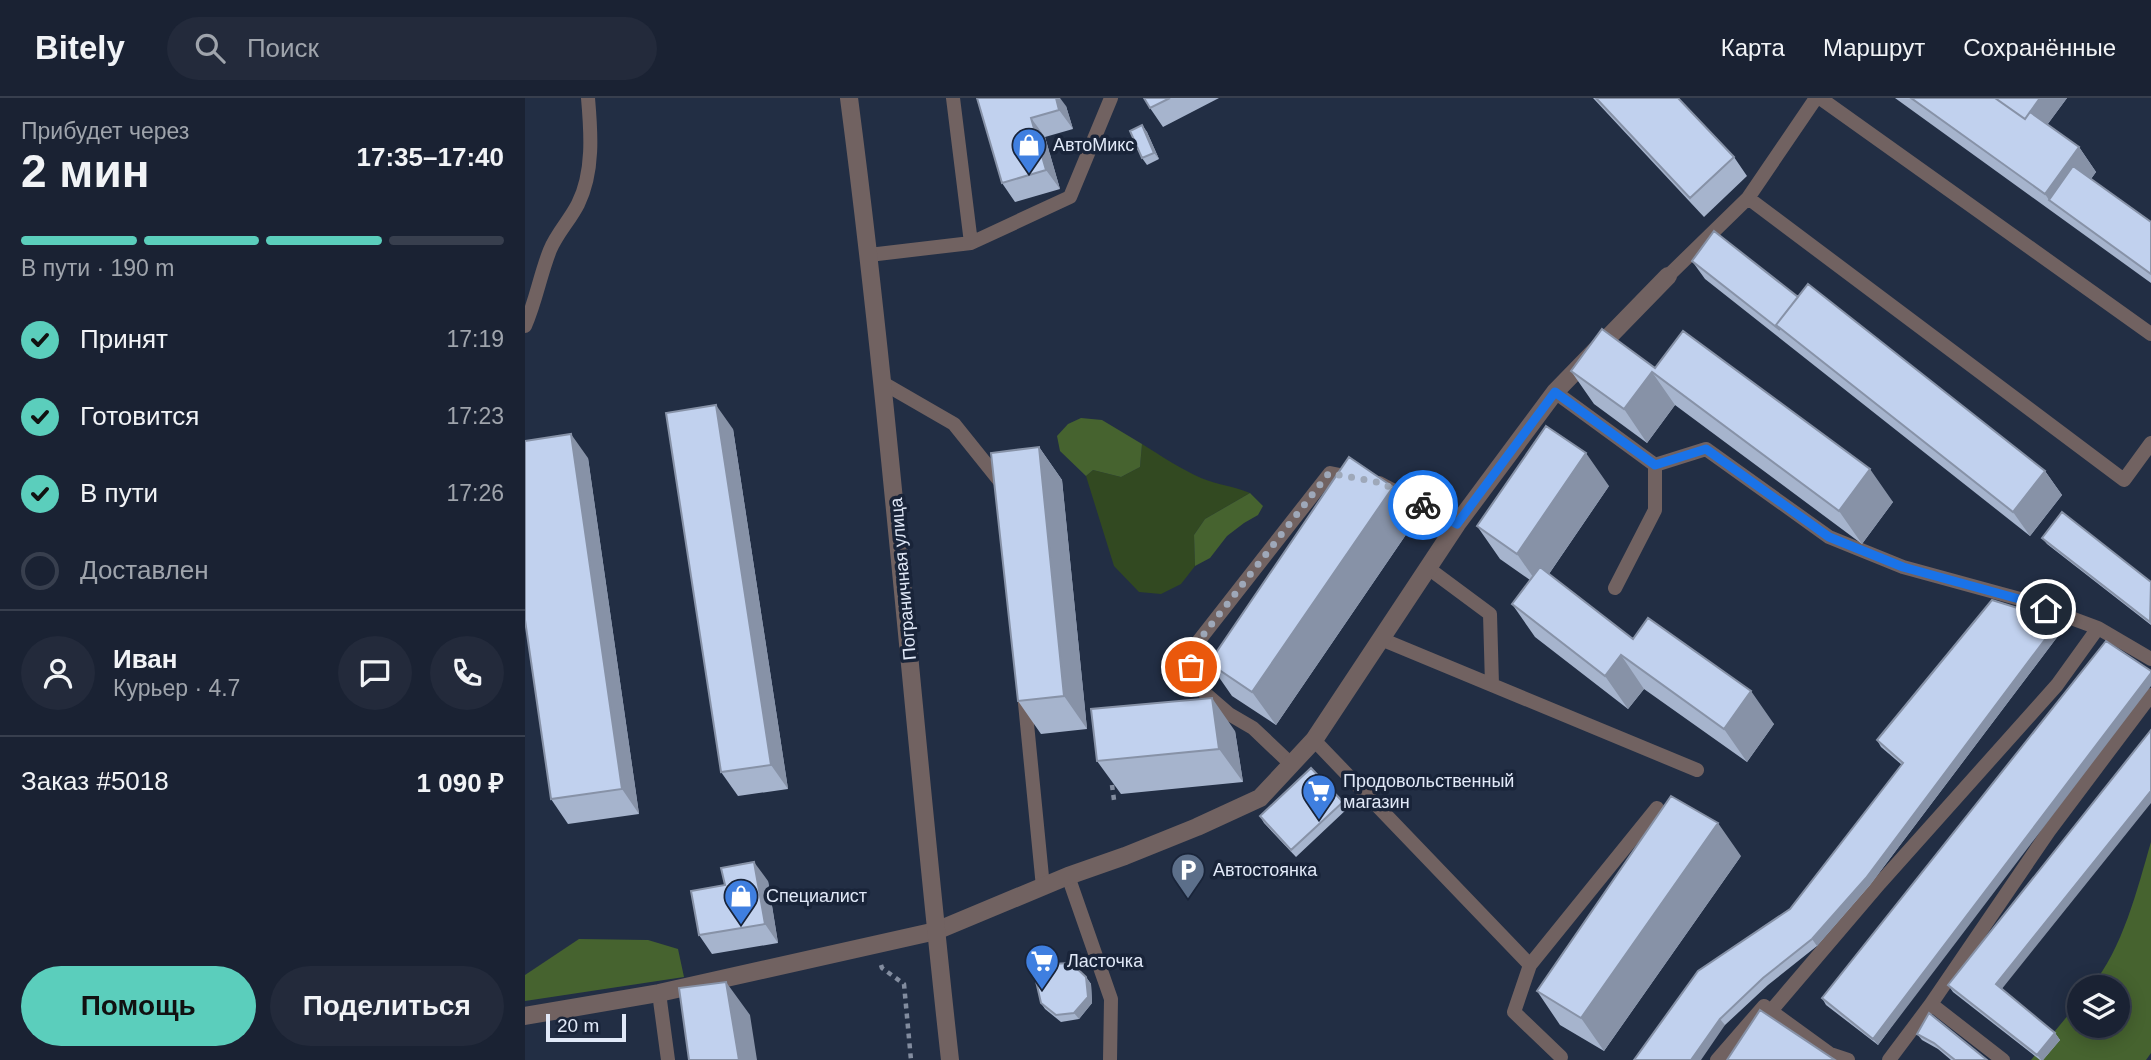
<!DOCTYPE html>
<html lang="ru">
<meta charset="utf-8">
<style>
:root{--surface:#1a2233;--page:#232a3b;--text:#f1f3f6;--muted:#9fa4ac;--line:#383f4e;--accent:#5bcebc}
body{margin:0;font-family:Arial,sans-serif;background:var(--page);color:var(--text);height:100vh;display:flex;flex-direction:column;font-size:26px;white-space:nowrap}
*{box-sizing:border-box;margin:0}
p{font-size:23px;color:var(--muted)}
.icon{flex:none;width:38px;height:38px;fill:none;stroke:currentColor;stroke-width:2;stroke-linecap:round;stroke-linejoin:round}
.map{position:relative;flex:1;overflow:hidden}
.details{display:flex;flex-direction:column;background:var(--surface);width:525px}
.details>*{flex:none}
.tools{position:absolute;left:1542px;top:877px;display:grid;gap:14px}
.tools a{display:grid;place-items:center;width:63px;height:63px;border-radius:50%;background:var(--surface);box-shadow:0 4px 18px #0003,0 0 0 2px var(--line);font-size:35px}
.scale{position:absolute;left:21px;bottom:18px;width:80px;box-sizing:border-box;padding-left:7px;border:4px solid #e1e9f8;border-top:0;font-size:19px;line-height:24px;white-space:nowrap;color:#e1e9f8;-webkit-text-stroke:5px #192439;paint-order:stroke}
.pin{position:absolute;display:grid;place-items:center;width:60px;height:60px;color:#fff;margin:-30px;border:4px solid #fff;border-radius:50%;box-shadow:0 2px 7px #0007}
.courier{position:absolute;display:grid;place-items:center;width:70px;height:70px;margin:-35px;border:5px solid #1a73e8;border-radius:50%;background:#fff;color:#222;box-shadow:0 2px 9px #0007}
.head em{font-style:normal;font-weight:600}
.head div{display:flex;flex-direction:column-reverse}
.head{display:flex;align-items:center;justify-content:space-between;height:119px;padding:0 21px}
h1{font-size:46px;font-weight:600;line-height:52px}
.bar{display:grid;grid-template-columns:repeat(4,1fr);gap:10px 7px;align-content:center;height:84px;padding:0 21px}
.bar i{height:9px;border-radius:5px;background:var(--line)}
.bar .active{background:var(--accent)}
.bar p{grid-column:span 4}
.line{display:flex;align-items:center;gap:18px;padding:0 21px;border-top:2px solid var(--line)}
.line div{flex:1}
.round{display:grid;place-items:center;flex:none;width:74px;height:74px;border-radius:37px;background:var(--page)}
ol{padding:0 21px;list-style:none}
li{display:flex;align-items:center;gap:21px;height:77px}
li p{margin-inline-start:auto}
li .icon{padding:7px;border-radius:50%;background:var(--accent);color:#111;stroke-width:4}
li:last-child{color:var(--muted)}
li i{width:38px;height:38px;border:4px solid var(--line);border-radius:50%}
.action{display:flex;gap:14px;margin-top:auto;padding:14px 21px}
.action a{flex:1;height:80px;border-radius:42px;background:var(--accent);color:#111;font-size:28px;font-weight:600;line-height:80px;text-align:center}
.action a+a{background:var(--page);color:var(--text)}
header{display:flex;align-items:center;gap:42px;box-sizing:border-box;height:98px;padding:0 35px;background:var(--surface);border-bottom:2px solid var(--line)}
header strong{font-size:33px}
nav{display:flex;gap:38px;margin-inline-start:auto;font-size:24px}
.search{width:490px;height:63px;background:var(--page);display:flex;align-items:center;gap:18px;box-sizing:border-box;padding:0 24px;border-radius:38px;color:var(--muted);font-size:26px}
main{display:flex;flex:1;min-height:0}
.map>svg:first-child{display:block}
.green{fill:#324921}
.forest{fill:#46632f}
.lines{fill:none;stroke-linecap:round;stroke-linejoin:round}
.path{stroke:#828c9f;stroke-width:4.5;stroke-dasharray:5 5;stroke-linecap:butt}
.service{stroke:#716261;stroke-width:14}
.minor{stroke:#716261;stroke-width:18}
.tertiary{stroke:#716261;stroke-width:18}
.wall{fill:#a6b4cd}
.shaded-wall{fill:#8792a7}
.building{fill:#c1d1ee;stroke:#8792a7;stroke-width:2}
.done{stroke:#9ea8b9;stroke-width:7;stroke-dasharray:0 12.6}
.route{stroke:#1a73e8;stroke-width:9}
.labels{text-anchor:middle;stroke-width:7;stroke-linejoin:round;paint-order:stroke}
.poi-label{font-size:18px;fill:#e1e9f8;stroke:#192439;text-anchor:start}
.street-label{font-size:18px;fill:#e1e9f8;stroke:#192439}
</style>
<header>
<strong>Bitely</strong>
<div class="search"><svg class="icon" aria-label="search" viewBox="0 0 24 24"><circle cx="10" cy="10" r="6"/><path d="M15 15l6 6"/></svg>Поиск</div>
<nav><a>Карта</a><a>Маршрут</a><a>Сохранённые</a></nav>
</header>
<main>
<section class="details">
<div class="head"><div><h1>2 мин</h1><p>Прибудет через</p></div><em>17:35–17:40</em></div>
<div class="bar"><i class="active"></i><i class="active"></i><i class="active"></i><i></i><p>В пути · 190 m</p></div>
<ol>
<li><svg class="icon" aria-label="check" viewBox="0 0 24 24"><path d="M5 12l5 5 9-10"/></svg>Принят<p>17:19</p></li>
<li><svg class="icon" aria-label="check" viewBox="0 0 24 24"><path d="M5 12l5 5 9-10"/></svg>Готовится<p>17:23</p></li>
<li><svg class="icon" aria-label="check" viewBox="0 0 24 24"><path d="M5 12l5 5 9-10"/></svg>В пути<p>17:26</p></li>
<li><i></i>Доставлен</li>
</ol>
<div class="line" style="height:126px"><a class="round"><svg class="icon" aria-label="person" viewBox="0 0 24 24"><circle cx="12" cy="8" r="4"/><path d="M4 21q1-7 8-7t8 7"/></svg></a><div><b>Иван</b><p>Курьер · 4.7</p></div><a class="round"><svg class="icon" aria-label="chat" viewBox="0 0 24 24"><path d="M4 5h16v11H9l-5 4z"/></svg></a><a class="round"><svg class="icon" aria-label="phone" viewBox="0 0 24 24"><path d="M5 4h4l2 5-3 2q2 4 5 5l2-3 5 2v4C11 20 4 13 5 4z"/></svg></a></div>
<div class="line" style="height:91px"><div>Заказ #5018</div><b>1 090 ₽</b></div>
<div class="action"><a>Помощь</a><a>Поделиться</a></div>
</section>
<div class="map">
<svg width="1626" height="962" viewBox="0 0 1626 962">
<rect width="100%" height="100%" fill="#222e44"/>
<path class="green" d="M617 346C636 358 656 371 676 380 692 387 709 388 725 395L680 421 669 437 670 468 656 486 636 496 614 494 589 468 561 378 568 372 596 379 615 369Z"/>
<path class="forest" d="M556 320 577 322 617 346 615 369 596 379 568 372 561 378 535 353 532 338 543 326Z
M725 395 738 408 733 417 719 425 702 438 685 460 670 468 669 437 680 421Z
M1626 744V955L1621 962H1506L1554 904V928H1592V889H1566C1598 850 1612 792 1626 744Z
M54 841 123 842 153 851 159 879 0 903V877Z"/>
<g class="lines">
<path class="path" d="M587 687 589 702
M356 867 357 870 379 886 386 962"/>
<path class="service" d="M428 0 446 145
M1295 0 1626 236
M1223 100 1599 382 1626 345
M344 157 446 145 545 99 586 0
M1143 178 1223 100 1291 0
M0 228C11 203 15 177 25 152 32 135 45 122 53 106 69 74 66 34 63 0
M358 285 429 326 478 387
M1030 294 1130 367 1181 351 1304 439 1378 469 1495 501 1573 530 1532 587 1355 785 1245 914
M854 385 932 426
M903 470 965 516 967 587
M1090 490 1130 412V367
M1573 530 1626 561
M856 541 1172 672
M499 595 518 789
M789 642 1005 867 1132 710
M766 666 728 630 704 616 667 584 665 554 805 375 830 380
M543 778 586 901 585 962
M1005 867 989 914 1036 959
M134 895 143 962
M1406 906 1524 733 1626 597
M1192 962 1239 908 1305 956 1323 962
M1364 962 1406 906 1478 962"/>
<path class="minor" d="M0 918 134 895 411 833 543 778 600 758 672 729 735 700 789 642 932 426 1030 294 1143 178"/>
<path class="tertiary" d="M324 0C366 320 389 641 425 962"/>
</g>
<path class="wall" d="M452 0 541 8 548 31 520 39 535 91 490 104 477 85Z
M619 0H694L638 29 625 10Z
M1068 0H1153L1209 59 1222 78 1179 119Z
M1370 0H1542L1522 27 1554 49 1571 74 1566 81 1626 124V185Z
M617 27 622 34 634 61 622 67 617 60Z
M1167 163 1273 199 1520 373 1537 397 1505 438 1180 181Z
M1130 270 1368 404 1337 446 1150 307 1122 345 1069 306 1046 273Z
M208 331 263 691 213 698 196 674Z
M514 349 537 382 562 631 516 636 493 603Z
M63 360 114 716 43 726 26 701Z
M1084 388 1024 476 1108 541 1249 626 1222 664 1119 591 1103 611 1010 539 987 506 1005 482 975 461 952 428Z
M891 422 751 627 707 598 684 565Z
M1517 440 1626 484V527L1522 446Z
M1534 523 1539 530 1345 787 1292 848 1243 887 1200 927 1109 962 1265 811 1377 667 1356 649 1352 642Z
M1626 573 1353 947 1301 907 1297 900Z
M710 633 718 684 596 696 572 663Z
M818 704 823 710 771 759 739 725 735 718Z
M1216 758 1079 953 1035 927 1012 893Z
M243 783 253 845 187 856 174 837 200 787Z
M561 879 566 886 567 905 554 921 536 924 520 911 516 905Z
M1423 887 1477 891 1530 935 1535 942 1518 962H1515L1428 894Z
M1392 936 1462 962H1426L1413 951 1397 942Z"/>
<path class="shaded-wall" d="M531 0H535L541 8 548 31 534 12Z
M1515 0H1542L1511 42 1498 23Z
M506 20 520 39 535 91 521 72Z
M617 27 622 34 634 61 629 55Z
M1554 49 1571 74 1541 115 1524 102 1520 96Z
M1127 274 1150 307 1122 345 1099 311Z
M191 307 208 331 263 691 246 667Z
M46 336 63 360 114 716 97 691Z
M514 349 537 382 562 631 539 598Z
M1061 355 1084 388 1015 489 992 456Z
M1345 371 1368 404 1337 446 1314 413Z
M1520 373 1537 397 1505 438 1488 414Z
M868 389 891 422 751 627 727 594Z
M1534 523 1539 530 1345 787 1292 848 1287 841Z
M1096 557 1119 591 1103 611 1080 578Z
M1626 575V588L1353 947 1348 941Z
M1226 593 1249 626 1222 664 1199 631Z
M687 600 710 633 718 684 694 651Z
M1626 693V705L1476 892 1471 886Z
M1193 725 1216 758 1079 953 1056 920Z
M229 764 243 783 253 845 240 826Z
M561 879 566 886 567 905 554 921 549 915Z
M201 884 225 917 232 962H214Z
M1195 921 1200 927 1176 962H1166Z
M1530 935 1535 942 1518 962H1516L1512 957Z"/>
<path class="building" d="M452 0H531L534 12 506 20 521 72 477 85Z
M619 0H645L625 10Z
M1071 0H1153L1209 59 1165 100Z
M1386 0H1470L1500 21 1505 14 1554 49 1520 96Z
M1470 0H1515L1500 21Z
M617 27 629 55 617 60 605 33Z
M1548 68 1626 124V176L1524 102Z
M1189 133 1273 199 1251 227 1255 232 1167 163Z
M1283 186 1520 373 1488 414 1251 227Z
M1077 231 1130 270 1158 233 1345 371 1314 413 1127 274 1099 311 1046 273Z
M191 307 246 667 196 674 141 315Z
M1021 328 1061 355 992 456 952 428Z
M46 336 97 691 26 701 0 522V343Z
M514 349 539 598 493 603 466 355Z
M824 359 868 389 727 594 684 565Z
M1537 414 1626 484 1625 524 1517 440Z
M1015 469 1108 541 1123 520 1226 593 1199 631 1096 557 1080 578 987 506Z
M1467 502 1534 523 1341 780 1287 841 1238 880 1195 921 1166 962H1109L1173 873 1265 811 1378 665 1352 642Z
M1581 543 1626 573V575L1348 941 1297 900Z
M687 600 694 651 572 663 566 611Z
M1626 632V693L1471 886 1530 935 1512 957 1423 887Z
M786 670 818 704 766 752 735 718Z
M1146 698 1193 725 1056 920 1012 893Z
M229 764 240 826 174 837 166 793 200 787 196 770Z
M546 865 561 879 563 899 549 915 531 917 516 905 511 883 526 866Z
M201 884 214 962H164L154 890Z
M1235 912 1310 962H1202Z
M1404 915 1462 962H1430L1409 945 1392 936Z"/>
<g class="lines">
<path class="done" d="M666 569 665 554 804 375 857 385 898 407"/>
<path class="route" d="M898 407 932 426 1030 294 1130 367 1181 351 1304 439 1378 469 1494 501 1521 511"/>
</g>
<defs>
<g id="shop-pin" transform="scale(1.75)"><path d="M0 17L-7.5 6A9.5 9.5 0 1 1 7.5 6Z" fill="#3f7fe0" stroke="#192439"/><path d="M-5-2.5h2.3a2.7 3.5 0 0 1 5.4 0H5L5.5 6h-11ZM-1.5-2.5h3a1.5 2.3 0 0 0-3 0Z" fill="#fff"/></g>
<g id="supermarket-pin" transform="scale(1.75)"><path d="M0 17L-7.5 6A9.5 9.5 0 1 1 7.5 6Z" fill="#3f7fe0" stroke="#192439"/><path d="M-6-5.5h2.5l.6 2H6L4.5 2H-2.5L-4.4-4H-6ZM-1.5 3.2a1.3 1.3 0 1 0 .1 0ZM3 3.2a1.3 1.3 0 1 0 .1 0Z" fill="#fff"/></g>
<g id="parking-pin" transform="scale(1.75)"><path d="M0 17L-7.5 6A9.5 9.5 0 1 1 7.5 6Z" fill="#5c6f8a" stroke="#192439"/><path d="M-3.5-5.5H1a3.5 3.5 0 0 1 0 7H-1V5.5H-3.5ZM-1-3.4V-.6H.8a1.4 1.4 0 0 0 0-2.8Z" fill="#fff"/></g>
</defs>
<g fill-rule="evenodd">
<use href="#shop-pin" x="504" y="47"/>
<use href="#supermarket-pin" x="794" y="693"/>
<use href="#parking-pin" x="663" y="772"/>
<use href="#shop-pin" x="216" y="798"/>
<use href="#supermarket-pin" x="517" y="863"/>
</g>
<g class="labels">
<g class="poi-label">
<text x="528" y="53">АвтоМикс</text>
<text x="818" y="689">Продовольственный<tspan x="818" dy="21">магазин</tspan></text>
<text x="688" y="778">Автостоянка</text>
<text x="241" y="804">Специалист</text>
<text x="542" y="869">Ласточка</text>
</g>
<g class="street-label">
<text transform="translate(378 481) rotate(-95)" y="6">Пограничная улица</text>
</g>
</g>
</svg>
<div class="tools">
<a><svg class="icon" aria-label="layers" viewBox="0 0 24 24"><path d="M12 4l9 5-9 5-9-5zM3 14l9 5 9-5"/></svg></a>
</div>
<div class="scale">20 m</div>
<div class="pin" style="left:666px;top:569px;background:#ea580c"><svg class="icon" aria-label="bag" viewBox="0 0 24 24"><path d="M5 8h14l-1 12H6zM9 8a3 3 0 0 1 6 0"/></svg></div>
<div class="pin" style="left:1521px;top:511px;background:#1f2937"><svg class="icon" aria-label="home" viewBox="0 0 24 24"><path d="M3 11l9-7 9 7M6 9v11h12V9"/></svg></div>
<div class="courier" style="left:898px;top:407px"><svg class="icon" aria-label="bike" viewBox="0 0 24 24"><circle cx="6" cy="16" r="4"/><circle cx="18" cy="16" r="4"/><path d="M6 16l4-8h5l3 8M10 8l3 8H6M13 5h3"/></svg></div>
</div>
</main>
